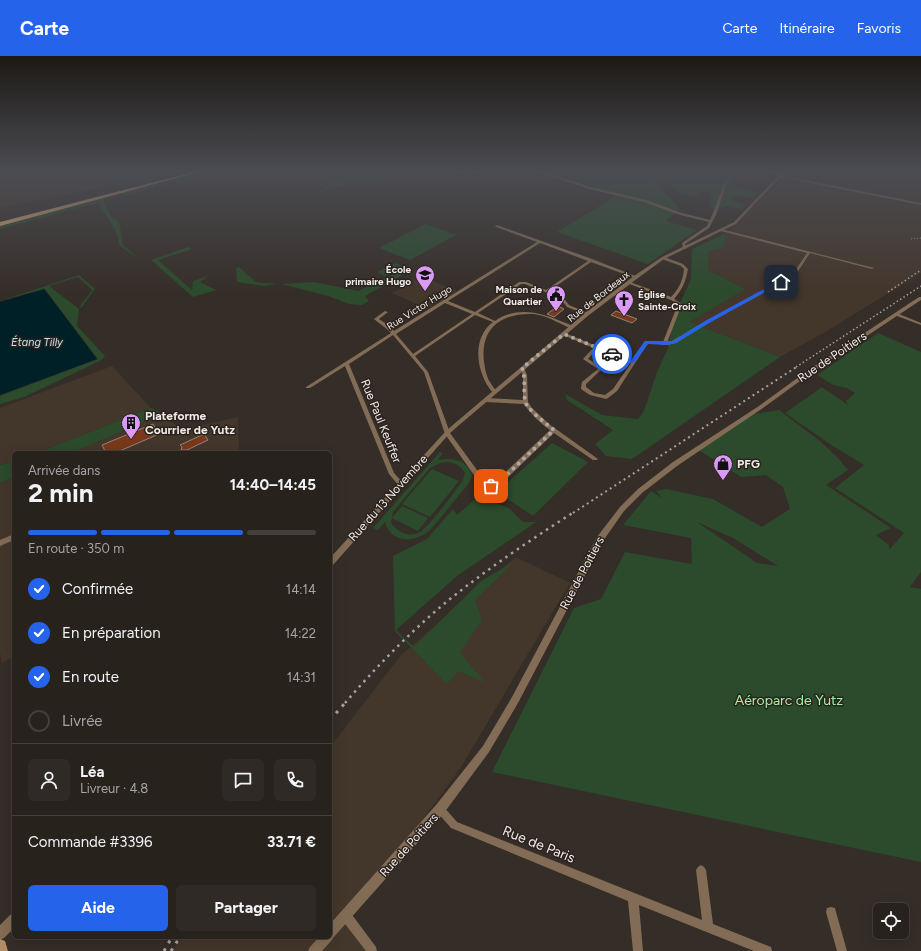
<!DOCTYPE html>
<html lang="fr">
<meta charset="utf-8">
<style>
:root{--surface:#28221d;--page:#302a26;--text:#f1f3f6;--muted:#a5a4a4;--line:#443f3b;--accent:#2563eb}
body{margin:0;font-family:Figtree,sans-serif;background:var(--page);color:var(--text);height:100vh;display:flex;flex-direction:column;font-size:15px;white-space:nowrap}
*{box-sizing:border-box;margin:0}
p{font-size:13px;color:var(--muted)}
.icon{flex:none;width:22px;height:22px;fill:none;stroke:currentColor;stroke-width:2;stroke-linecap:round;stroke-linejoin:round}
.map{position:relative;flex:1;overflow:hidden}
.drawer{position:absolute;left:12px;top:395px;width:320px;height:488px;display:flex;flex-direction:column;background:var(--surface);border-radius:6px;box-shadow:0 4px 16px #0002,0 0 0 1px var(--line)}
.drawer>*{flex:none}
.fabs{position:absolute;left:873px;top:847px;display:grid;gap:8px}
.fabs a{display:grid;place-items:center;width:36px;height:36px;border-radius:6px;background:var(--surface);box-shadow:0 4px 16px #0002,0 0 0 1px var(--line);font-size:20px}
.pin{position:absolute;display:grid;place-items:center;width:34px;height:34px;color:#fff;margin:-17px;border-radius:8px;box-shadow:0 2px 6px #0006}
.courier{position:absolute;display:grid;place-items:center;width:40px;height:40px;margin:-20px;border:3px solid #2563eb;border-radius:50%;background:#fff;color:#222;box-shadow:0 1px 5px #0007}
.head em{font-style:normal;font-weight:700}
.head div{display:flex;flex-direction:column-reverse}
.head{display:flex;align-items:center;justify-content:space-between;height:68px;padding:0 16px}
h1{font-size:26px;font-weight:700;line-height:30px}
.bar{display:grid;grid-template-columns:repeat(4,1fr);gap:6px 4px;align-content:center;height:48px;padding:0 16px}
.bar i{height:5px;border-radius:3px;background:var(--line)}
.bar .current{background:var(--accent)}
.bar p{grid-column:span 4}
.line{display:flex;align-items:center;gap:10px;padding:0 16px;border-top:1px solid var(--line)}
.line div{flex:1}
.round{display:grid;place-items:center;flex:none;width:42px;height:42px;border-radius:6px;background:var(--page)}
ol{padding:0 16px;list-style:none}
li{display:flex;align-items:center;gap:12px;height:44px}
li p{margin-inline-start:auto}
li .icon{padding:4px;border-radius:50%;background:var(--accent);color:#fff;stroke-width:4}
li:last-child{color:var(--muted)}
li i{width:22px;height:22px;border:2px solid var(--line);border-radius:50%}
.cta{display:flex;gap:8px;margin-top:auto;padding:8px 16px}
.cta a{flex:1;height:46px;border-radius:6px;background:var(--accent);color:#fff;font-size:16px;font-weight:700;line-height:46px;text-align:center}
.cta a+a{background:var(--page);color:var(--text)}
header{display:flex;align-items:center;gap:24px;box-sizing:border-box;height:56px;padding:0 20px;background:var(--accent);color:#fff}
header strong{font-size:19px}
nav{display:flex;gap:22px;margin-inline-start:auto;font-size:14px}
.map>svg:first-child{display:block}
.built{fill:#43362b}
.green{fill:#2b4b2c;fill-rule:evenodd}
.water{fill:#002028}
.building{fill:#79381a;stroke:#8d827d}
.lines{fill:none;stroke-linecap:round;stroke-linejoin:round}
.minor{fill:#836c55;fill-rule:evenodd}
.tertiary{fill:#836c55;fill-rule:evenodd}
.secondary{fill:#b28e68;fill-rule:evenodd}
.trunk{fill:#e8b47e;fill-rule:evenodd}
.rail-far4{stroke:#a7a19c;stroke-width:1;stroke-dasharray:1 2;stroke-linecap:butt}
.rail-far3{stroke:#a7a19c;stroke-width:1.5;stroke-dasharray:1.5 2.5;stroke-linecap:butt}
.rail-far2{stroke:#a7a19c;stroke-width:2;stroke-dasharray:2 3.5;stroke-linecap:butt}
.rail-far1{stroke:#a7a19c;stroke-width:2.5;stroke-dasharray:2.5 4.5;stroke-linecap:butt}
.rail{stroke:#a7a19c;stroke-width:3;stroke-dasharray:3 6;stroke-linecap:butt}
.route{fill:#2563eb}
.done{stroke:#afa9a4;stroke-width:4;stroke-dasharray:0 7.2}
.labels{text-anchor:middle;stroke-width:3;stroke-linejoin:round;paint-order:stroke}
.far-poi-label{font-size:10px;font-weight:bold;fill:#f1ece8;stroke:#2b231d;text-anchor:end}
.far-street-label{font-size:10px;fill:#f1ece8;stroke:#2b231d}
.far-water-label{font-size:11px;font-style:italic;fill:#b8e8f5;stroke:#2b231d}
.street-label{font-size:12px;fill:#f1ece8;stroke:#2b231d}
.poi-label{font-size:12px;font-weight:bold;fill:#f1ece8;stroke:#2b231d;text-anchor:start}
.near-park-label{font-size:14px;fill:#a2f1a5;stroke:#2b231d}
.near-street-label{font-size:14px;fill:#f1ece8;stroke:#2b231d}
</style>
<header>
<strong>Carte</strong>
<nav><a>Carte</a><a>Itinéraire</a><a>Favoris</a></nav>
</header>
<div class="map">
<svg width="921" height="895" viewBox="0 0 921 895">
<rect width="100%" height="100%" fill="#352d27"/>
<path class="built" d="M0 114H91L112 129 0 152Z
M789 114H921V217L822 278 780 301 690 266 744 233 708 214V196L724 191 726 177 758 147Z
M421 220 457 235 428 253 392 237Z
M112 310 151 352 37 397H14V406L0 409V352Z
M163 358 181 374 238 361 239 397H71Z
M14 421V601L2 607 0 597V427Z
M516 501 570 527 460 713 349 863 370 895H172L183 881H330V691L401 599Z"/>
<path class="green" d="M91 114H177L159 116 112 129Z
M211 114H253L205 122 198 120 124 140 120 138Z
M363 114H420L321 134 346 119Z
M547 114H657L650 120 651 121 661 114H730V130L759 137 753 142 740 139 733 140 730 144 746 149 741 154 727 150 717 153 709 151 711 138 702 135 695 140 678 136 670 127 651 121 680 153 666 165 697 174 648 208 557 176 618 139Z
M102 143 112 162 119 165 123 189 139 203 120 190 115 173 98 147 0 173V170Z
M426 168 456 179 410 204 379 192Z
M726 177 724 191 708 196V214L745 233 690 266 780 301 632 403 606 400 595 388 613 374 567 344 565 338 602 359 638 363 644 355 657 316 668 292 676 256 691 223 692 193Z
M188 191 192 193 158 204 192 234 193 225 208 220 200 226 216 234 193 241 151 204Z
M396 207 404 211 385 220 377 216Z
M239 211 256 226 277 228 264 230 237 226 236 212Z
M406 213 408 216 365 240 369 245 362 249 349 248 328 240 282 228 314 226 358 235Z
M79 219 95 233 81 252 80 250 92 234 78 221 49 230 79 253 77 270 105 300 102 304 24 341 0 348V340L98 303 45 233 6 243Z
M878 277 921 296V516L910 531 921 533V806L492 716 574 552 601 543 625 496 692 508 691 482 623 469 651 435 663 443 656 435 666 433 713 443 762 471 790 453 783 431 766 419 741 421 699 394 749 359 779 354 820 385 836 400 848 414 826 429 891 472 876 479 889 489V494L904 477 835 432 864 409 830 388 785 357 822 331 848 349 846 345 855 337 847 332 833 329 817 319ZM697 466 733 482 778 510 757 507Z
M151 352 163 358 71 397H37Z
M552 387 588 406 533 460 497 436Z
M440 396 443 397 438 404C453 401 468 404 472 420L469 427 432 472C419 487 391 489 385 466L378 474 373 472ZM448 406C457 407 460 410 465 417L463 424C455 435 428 473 418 477 407 481 398 476 391 467L393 456 430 412 440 407Z
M14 406V421L0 427V409Z
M432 413 459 425 430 461 402 448Z
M480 439 510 453 523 466H536L457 520 396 574 414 591 481 525 514 506 475 544 482 564 460 596 485 627 459 615 447 628 395 575 393 500 427 483 453 453 457 459Z
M402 450 428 462 418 475 392 462Z"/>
<path class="water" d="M44 233 97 303 0 339V246Z"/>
<path class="building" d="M558 250 564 253 554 261 547 258Z
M616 255 637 263 632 267 611 259Z
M153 368 159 378 115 397H106L102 389Z
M204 378 208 384 187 394H181L182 391 180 389Z"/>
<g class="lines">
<path class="minor" d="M448 114 470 117 482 114H485L470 119 449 115Z
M535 114H538L591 131 646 144 682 157 710 164 725 126 741 114H743L727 126 716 159 709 172 685 188 687 192 685 193 683 192 682 187 707 170 709 166 680 159 644 146 589 133 535 115Z
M758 114 782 118 781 119 759 115Z
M779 119 921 147V149L780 121Z
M497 169 592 203 638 221 635 222 591 206 549 235 562 240 569 249 588 257V259H587L567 251 560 242 525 228H521L478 257 495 265C516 250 541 256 563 266 567 267 571 269 574 271L570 272C558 267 546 259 533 258 501 257 480 272 484 306 485 312 486 320 490 326 492 330 495 333 497 336V337H493C477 319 470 283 493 266L475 259 415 300 428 316 450 377 485 425 491 428 496 425 550 374C540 367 531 358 524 348L486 346 484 344 486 342 523 344V319L520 313 522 312H524L527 319 528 346 532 352 549 368 598 403 597 404H593L554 377 500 429 491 432 481 429 445 378 424 316 393 279 349 308 394 417 404 428 401 430H399L389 418 345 310 310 332H306V331L391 277 388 274 374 263 385 255 388 256 379 263 392 272 394 275 537 186 496 171 495 170ZM540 187 588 205 546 234 526 226H519L475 256 448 245ZM445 247 472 258 413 298 396 278Z
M721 173 874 212 872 213 810 197 795 220 708 267 676 287 667 289 648 287 617 335 608 342 606 343 590 339 581 333V332L582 326 598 313 583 303 593 292 561 278 565 277 632 305 645 285 663 286 678 248 671 244 627 227 630 226 671 241C679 233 683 224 684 213L681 210 662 203V201H664L683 208 688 213C686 225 682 234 674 243L682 248 667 287 672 285 706 265 793 218 807 197 721 175ZM597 293 631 307 613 333 605 339 594 337 586 331V328L602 313 601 310 588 303Z
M897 258H899L921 267V269L897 260Z
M14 478V484L0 490V484Z
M440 749 443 750 457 766 702 864 696 814 698 811 701 809 704 811 706 814 713 868 771 891 772 895H754L639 849 643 895H633L628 845 451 772 437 756 436 753 437 750Z
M831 851 835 852 836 856 847 895H837L826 856 827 852Z
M346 855 350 856 376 891 377 895H366L342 864 341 860 342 856Z"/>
<path class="tertiary" d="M784 114H787L736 168 664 203 638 222 589 259 458 370 449 378 333 509 330 510V502L445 376 454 368 585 257 634 220 662 201 734 166Z
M919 241H921V244L811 317 763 352 677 410 642 437 624 455 603 485 518 647 489 696 444 757 333 882 331 885 322 895H308L310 891 319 881H330V868L436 749 483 690 512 641 597 481 620 451 638 433 673 406 759 350 807 315Z
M14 857V872L4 882 0 884V869L10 859Z"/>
<path class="secondary" d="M0 883 5 885 8 895H0Z"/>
<path class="trunk" d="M201 114H207L0 170V166Z"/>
<path class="rail-far4" d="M911 183 921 182"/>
<path class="rail-far3" d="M888 236 921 214
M796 311 921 230"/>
<path class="rail-far2" d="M573 457 798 310"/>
<path class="rail-far1" d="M345 647C377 610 412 574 450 543 490 511 532 483 574 456"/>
<path class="rail" d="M330 664 346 646
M164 895 172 881
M171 895 180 881"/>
</g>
<linearGradient id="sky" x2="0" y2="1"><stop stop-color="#1d1915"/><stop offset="0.48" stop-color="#4b4c52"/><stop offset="1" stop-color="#4b4c52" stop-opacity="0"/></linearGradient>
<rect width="921" height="239" fill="url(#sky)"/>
<path class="route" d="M779 225 783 226 709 267 676 287 667 289 648 288 634 307 609 298 614 297 631 304 645 285H673L705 265Z"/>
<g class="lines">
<path class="done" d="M491 430 498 427 554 374C547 368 526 353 525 345 523 334 526 323 522 312L564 278 612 298"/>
</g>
<defs>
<g id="school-pin" transform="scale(1)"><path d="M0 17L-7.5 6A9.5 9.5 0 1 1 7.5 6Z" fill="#da9af6" stroke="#2b231d"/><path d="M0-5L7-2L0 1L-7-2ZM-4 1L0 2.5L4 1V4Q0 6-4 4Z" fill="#111"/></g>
<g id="civic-pin" transform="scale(1)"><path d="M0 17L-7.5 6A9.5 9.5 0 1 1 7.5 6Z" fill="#da9af6" stroke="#2b231d"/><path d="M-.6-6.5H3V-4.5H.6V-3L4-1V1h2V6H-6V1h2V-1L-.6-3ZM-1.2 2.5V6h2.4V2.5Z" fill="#111"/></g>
<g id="church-pin" transform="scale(1)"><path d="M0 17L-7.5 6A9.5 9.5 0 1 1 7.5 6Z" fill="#da9af6" stroke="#2b231d"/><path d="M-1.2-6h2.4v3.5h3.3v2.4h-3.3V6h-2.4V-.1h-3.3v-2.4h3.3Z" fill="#111"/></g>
<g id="building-pin" transform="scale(1)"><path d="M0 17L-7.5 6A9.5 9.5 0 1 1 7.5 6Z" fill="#da9af6" stroke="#2b231d"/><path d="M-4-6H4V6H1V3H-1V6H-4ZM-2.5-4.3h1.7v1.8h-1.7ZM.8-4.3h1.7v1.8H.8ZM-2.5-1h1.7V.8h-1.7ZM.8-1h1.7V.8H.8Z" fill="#111"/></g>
<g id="shop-pin" transform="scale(1)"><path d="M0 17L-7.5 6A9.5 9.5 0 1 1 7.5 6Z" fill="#da9af6" stroke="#2b231d"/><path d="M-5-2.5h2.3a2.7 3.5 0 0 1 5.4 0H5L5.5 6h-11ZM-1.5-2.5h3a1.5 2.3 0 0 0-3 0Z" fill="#111"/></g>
</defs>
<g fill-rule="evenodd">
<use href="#school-pin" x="425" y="219"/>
<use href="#civic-pin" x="556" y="239"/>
<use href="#church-pin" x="624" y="244"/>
<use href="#building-pin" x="131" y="367"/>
<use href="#shop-pin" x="723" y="408"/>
</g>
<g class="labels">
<g class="far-poi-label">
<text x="411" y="217">École<tspan x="411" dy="12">primaire Hugo</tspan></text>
<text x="542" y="237">Maison de<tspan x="542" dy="12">Quartier</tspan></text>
<text x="638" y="242" text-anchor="start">Église<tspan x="638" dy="12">Sainte-Croix</tspan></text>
</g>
<g class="far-street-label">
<text transform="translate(598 240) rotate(-38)" y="4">Rue de Bordeaux</text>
<text transform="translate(419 251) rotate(-32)" y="4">Rue Victor Hugo</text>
</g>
<g class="far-water-label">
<text x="37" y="290">Étang Tilly</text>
</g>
<g class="street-label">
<text transform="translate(832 301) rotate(-34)" y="4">Rue de Poitiers</text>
<text transform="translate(381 365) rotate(68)" y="4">Rue Paul Keuffer</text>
<text transform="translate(388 442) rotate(-48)" y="4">Rue du 13 Novembre</text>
<text transform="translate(582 517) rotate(-62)" y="4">Rue de Poitiers</text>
<text transform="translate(409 789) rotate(-48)" y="4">Rue de Poitiers</text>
</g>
<g class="poi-label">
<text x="145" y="364">Plateforme<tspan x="145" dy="14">Courrier de Yutz</tspan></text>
<text x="737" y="412">PFG</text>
</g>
<g class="near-park-label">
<text x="789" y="649">Aéroparc de Yutz</text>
</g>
<g class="near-street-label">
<text transform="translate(539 788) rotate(22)" y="5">Rue de Paris</text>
</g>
</g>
</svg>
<div class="fabs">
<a><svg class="icon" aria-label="locate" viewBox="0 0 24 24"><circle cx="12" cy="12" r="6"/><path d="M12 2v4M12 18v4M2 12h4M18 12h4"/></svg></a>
</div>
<div class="pin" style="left:491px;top:430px;background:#ea580c"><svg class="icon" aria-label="bag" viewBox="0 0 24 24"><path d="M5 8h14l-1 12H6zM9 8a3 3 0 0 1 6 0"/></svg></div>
<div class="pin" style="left:781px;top:226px;background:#1f2937"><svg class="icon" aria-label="home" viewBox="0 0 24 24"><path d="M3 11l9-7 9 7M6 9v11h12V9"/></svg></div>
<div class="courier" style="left:612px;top:298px"><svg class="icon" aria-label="car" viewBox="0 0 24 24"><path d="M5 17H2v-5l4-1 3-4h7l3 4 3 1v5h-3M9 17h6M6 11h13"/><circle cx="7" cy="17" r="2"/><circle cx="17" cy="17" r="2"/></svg></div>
<section class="drawer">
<div class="head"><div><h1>2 min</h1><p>Arrivée dans</p></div><em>14:40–14:45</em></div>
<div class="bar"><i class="current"></i><i class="current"></i><i class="current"></i><i></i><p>En route · 350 m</p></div>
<ol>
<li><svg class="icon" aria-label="check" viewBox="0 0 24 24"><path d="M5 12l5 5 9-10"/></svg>Confirmée<p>14:14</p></li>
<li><svg class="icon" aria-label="check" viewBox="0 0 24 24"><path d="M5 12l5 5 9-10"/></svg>En préparation<p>14:22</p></li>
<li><svg class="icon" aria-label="check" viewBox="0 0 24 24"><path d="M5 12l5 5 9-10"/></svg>En route<p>14:31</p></li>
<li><i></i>Livrée</li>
</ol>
<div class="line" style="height:72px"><a class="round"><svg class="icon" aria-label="person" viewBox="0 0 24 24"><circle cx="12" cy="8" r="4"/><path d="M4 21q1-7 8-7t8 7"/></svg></a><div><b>Léa</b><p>Livreur · 4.8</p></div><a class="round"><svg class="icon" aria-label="chat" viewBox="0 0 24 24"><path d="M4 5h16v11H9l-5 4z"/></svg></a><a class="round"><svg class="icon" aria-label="phone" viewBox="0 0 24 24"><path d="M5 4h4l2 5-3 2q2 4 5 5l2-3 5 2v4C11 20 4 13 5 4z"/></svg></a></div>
<div class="line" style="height:52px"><div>Commande #3396</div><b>33.71 €</b></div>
<div class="cta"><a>Aide</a><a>Partager</a></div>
</section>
</div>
